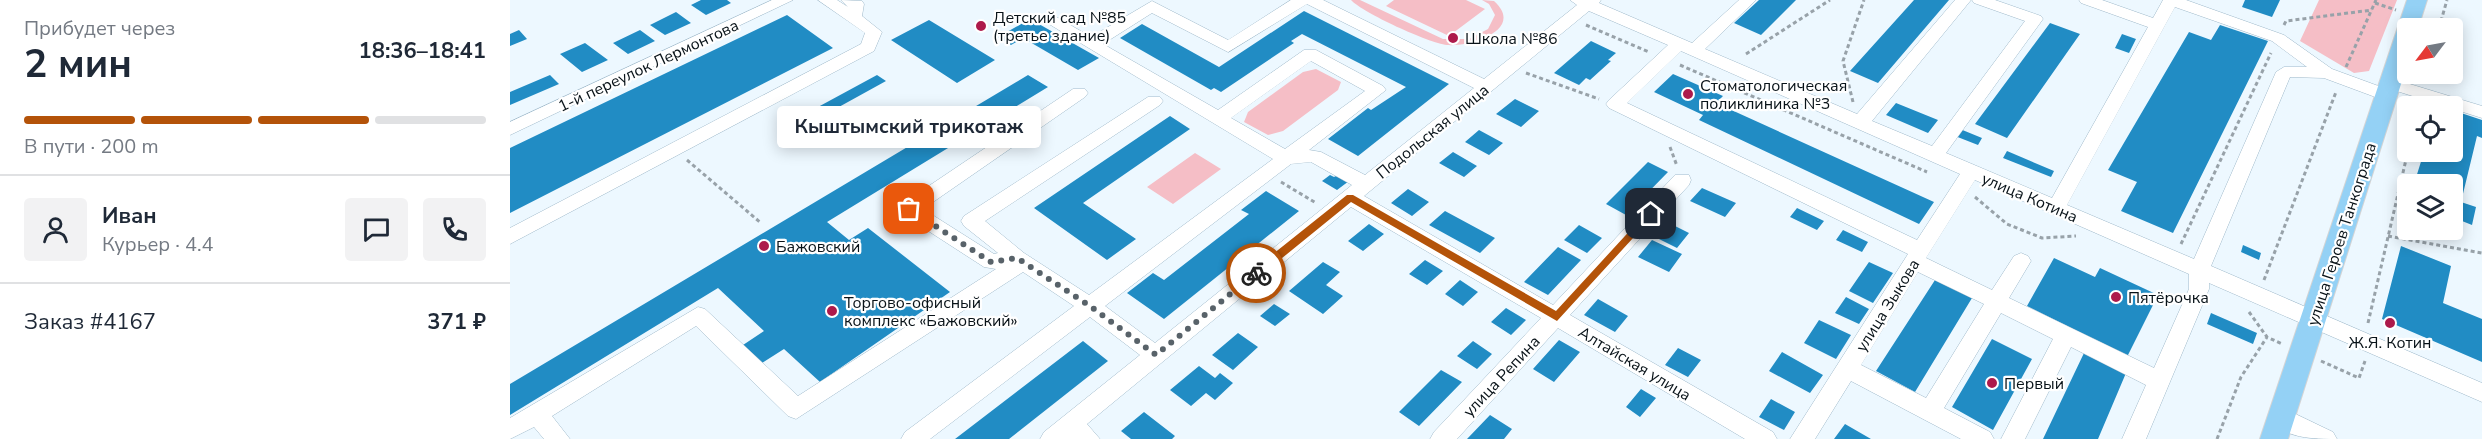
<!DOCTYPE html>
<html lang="ru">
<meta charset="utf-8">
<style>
:root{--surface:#fff;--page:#f2f2f3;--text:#1f2937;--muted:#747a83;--line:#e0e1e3;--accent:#b45309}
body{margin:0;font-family:"Nunito Sans",sans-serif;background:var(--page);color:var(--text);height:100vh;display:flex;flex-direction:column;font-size:22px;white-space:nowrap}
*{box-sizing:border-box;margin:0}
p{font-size:20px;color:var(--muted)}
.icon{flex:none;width:33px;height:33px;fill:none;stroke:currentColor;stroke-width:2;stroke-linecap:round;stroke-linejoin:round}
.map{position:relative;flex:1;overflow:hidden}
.drawer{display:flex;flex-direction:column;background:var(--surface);width:510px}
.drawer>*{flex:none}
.needle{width:39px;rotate:238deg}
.buttons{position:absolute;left:1887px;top:18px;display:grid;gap:12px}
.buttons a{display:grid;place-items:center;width:66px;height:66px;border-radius:6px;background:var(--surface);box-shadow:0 3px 15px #0003;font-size:30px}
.pin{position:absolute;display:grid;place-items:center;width:51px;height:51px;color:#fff;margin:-26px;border-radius:12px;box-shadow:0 3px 9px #0006}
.courier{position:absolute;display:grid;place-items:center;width:60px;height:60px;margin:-30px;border:4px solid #b45309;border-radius:50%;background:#fff;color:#222;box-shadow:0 2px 8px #0007}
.bubble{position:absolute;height:42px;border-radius:6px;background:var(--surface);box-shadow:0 3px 15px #0003;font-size:20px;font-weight:700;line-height:42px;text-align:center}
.headline em{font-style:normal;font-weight:700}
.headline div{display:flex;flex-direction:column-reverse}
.headline{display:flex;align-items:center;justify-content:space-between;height:102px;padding:0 24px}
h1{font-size:39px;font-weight:700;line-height:45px}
.bar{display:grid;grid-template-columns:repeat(4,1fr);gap:9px 6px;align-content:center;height:72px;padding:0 24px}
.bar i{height:8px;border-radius:4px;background:var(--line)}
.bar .on{background:var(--accent)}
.bar p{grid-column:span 4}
.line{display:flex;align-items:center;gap:15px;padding:0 24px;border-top:2px solid var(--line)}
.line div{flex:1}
.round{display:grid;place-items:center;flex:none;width:63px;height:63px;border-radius:6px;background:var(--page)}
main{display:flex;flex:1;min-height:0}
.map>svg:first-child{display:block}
.green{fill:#f5bec6}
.building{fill:#218cc4}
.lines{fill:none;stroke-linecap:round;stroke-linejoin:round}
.minor-casing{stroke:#9fb9ca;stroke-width:1}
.major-casing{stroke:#d3d4d5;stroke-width:2}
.path{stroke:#98a2a9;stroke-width:3;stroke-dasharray:4 3;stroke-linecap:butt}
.minor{fill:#fff;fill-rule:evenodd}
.major{fill:#94d1f5;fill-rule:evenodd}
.route{fill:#b45309}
.done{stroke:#586269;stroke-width:6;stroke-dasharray:0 10.8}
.poi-dot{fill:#ad1a4b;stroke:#fff;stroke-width:2}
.labels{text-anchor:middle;stroke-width:4.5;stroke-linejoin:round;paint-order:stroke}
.poi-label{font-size:16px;fill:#081218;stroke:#fff;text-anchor:start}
.street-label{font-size:16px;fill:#081218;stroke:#fff}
</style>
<main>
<section class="drawer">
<div class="headline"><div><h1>2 мин</h1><p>Прибудет через</p></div><em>18:36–18:41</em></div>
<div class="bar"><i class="on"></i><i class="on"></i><i class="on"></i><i></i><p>В пути · 200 m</p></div>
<div class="line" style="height:108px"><a class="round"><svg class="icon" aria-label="person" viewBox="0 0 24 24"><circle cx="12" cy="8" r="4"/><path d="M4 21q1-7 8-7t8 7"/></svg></a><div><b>Иван</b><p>Курьер · 4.4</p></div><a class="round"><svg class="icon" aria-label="chat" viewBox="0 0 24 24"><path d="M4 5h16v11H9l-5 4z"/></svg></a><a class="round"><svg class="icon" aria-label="phone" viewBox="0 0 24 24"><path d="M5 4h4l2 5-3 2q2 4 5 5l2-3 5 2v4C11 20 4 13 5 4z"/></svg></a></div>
<div class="line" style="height:78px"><div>Заказ #4167</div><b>371 ₽</b></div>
</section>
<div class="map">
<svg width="1972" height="439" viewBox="0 0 1972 439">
<rect width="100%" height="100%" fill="#edf8ff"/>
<path class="green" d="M841 0H850L933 39H959L978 29 985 15 979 4 972 0 984 1C1016 30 959 47 937 45 919 43 853 13 841 0Z
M884 0H956L975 9 939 36 876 6Z
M1809 0H1887L1859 71 1844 73 1790 41Z
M806 69 831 82 828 90 773 131 758 135 734 122 738 112 793 72Z
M685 153 711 169 663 204 637 187Z"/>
<path class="building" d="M191 0H217L221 3 196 15 181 5Z
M1249 0H1286L1251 35 1224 23Z
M1404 0H1439L1368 83 1340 71Z
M1735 0H1770L1762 17 1732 7Z
M794 11 939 84 848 156 818 139 858 108 861 110 896 87 792 34 781 41 784 43 711 92 704 88 701 90 610 38 632 24 709 67Z
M166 12 181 23 155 35 140 25Z
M277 15 323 48 0 213V148Z
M520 19 589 58 568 70 513 38 501 45 488 37Z
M419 20 485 60 447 83 381 40Z
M1540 23 1570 34 1497 138 1465 124Z
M1710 25 1758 41 1663 233 1611 211 1627 182 1598 170 1679 32 1701 40Z
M9 30 17 39 0 46V34Z
M130 30 145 41 118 54 103 43Z
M1612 34 1626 39 1619 53 1605 48Z
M1081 41 1106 53 1098 60 1101 61 1080 80 1076 78 1069 85 1044 73Z
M75 43 98 60 72 72 50 54Z
M1163 74 1213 96 1206 103 1424 202 1409 224 1189 120 1193 115 1144 92Z
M40 75 49 84 0 105V92Z
M367 75 376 81 318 113 308 107Z
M518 75 538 87 317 222 339 240 358 228 440 292 310 382 274 349 252 363 233 345 254 331 208 288 0 415V384Z
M1005 99 1029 111 1011 127 986 114Z
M1386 103 1428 120 1418 133 1376 115Z
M1942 110 1972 120V138L1967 136 1951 202 1966 207 1962 225 1942 217V184H1904L1914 152H1942Z
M660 116 680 129 573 203 626 239 597 260 524 208Z
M1450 129 1472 138 1468 145 1445 136Z
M969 130 993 143 979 155 955 142Z
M1497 151 1544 171 1541 177 1493 158Z
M943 152 967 166 954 177 929 163Z
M1138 162 1158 172 1116 215 1096 204Z
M820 175 824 177 828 175 839 181 827 190 812 181Z
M1192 188 1226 203 1215 217 1180 201Z
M898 189 919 202 902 216 881 203Z
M756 191 789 211 654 319 617 293 643 273 654 280 739 214 731 210Z
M1287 208 1314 221 1307 230 1280 217Z
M935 211 985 238 970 253 919 225Z
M1157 222 1179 233 1167 248 1145 237Z
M859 224 874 234 853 251 838 241Z
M1069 225 1092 238 1077 253 1054 240Z
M1333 230 1358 242 1352 252 1326 240Z
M1142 240 1172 254 1159 272 1128 257Z
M1733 245 1751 253 1749 260 1731 252Z
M1891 246 1941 266 1933 303 1972 319V362L1872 319Z
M1048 247 1071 260 1038 295 1014 282Z
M1544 258 1585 277 1590 268 1648 295 1616 359 1555 330 1557 326 1517 306Z
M915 260 933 271 917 285 899 274Z
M813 262 830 272 816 285 833 296 813 314 779 291Z
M1359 262 1383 273 1363 303 1339 291Z
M950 280 968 292 953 306 935 294Z
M1425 280 1462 298 1405 392 1366 371Z
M1336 297 1359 309 1349 324 1325 313Z
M1088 299 1118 316 1105 332 1074 315Z
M764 304 780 314 765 326 750 316Z
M996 308 1016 320 1001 335 981 322Z
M1701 313 1747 333 1743 344 1697 324Z
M1309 320 1341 335 1326 359 1294 343Z
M728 333 748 347 723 370 702 355Z
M1482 339 1522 359 1483 430 1442 407Z
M1049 340 1070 352 1044 382 1023 369Z
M573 341 598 361 499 439H445Z
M963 341 982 354 967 369 947 356Z
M1168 348 1191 360 1178 377 1155 365Z
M1272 352 1313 375 1300 393 1259 371Z
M1574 353 1616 373 1588 439H1533Z
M689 366 705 378 710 373 723 383 705 400 696 393 681 406 660 390Z
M931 370 952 382 909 426 889 412Z
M1131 389 1146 398 1130 417 1116 407Z
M1261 399 1285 412 1274 430 1249 417Z
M634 412 665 436 662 439H621L611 431Z
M980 415 1002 429 994 439H957Z
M1335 424 1361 439H1324Z"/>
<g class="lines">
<g class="minor-casing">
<path id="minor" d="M262 0H283L0 135V122Z
M308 0H327L338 7 331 0 352 1 354 4 352 16 372 32 364 51 0 244V228L351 44 355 33Z
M781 0H813L974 79 1067 5 1060 0H1091L1089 3 1182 43 1229 0H1246L1195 49 1347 114 1445 0H1461L1362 121 1422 146 1515 21 1464 3 1462 0H1485L1531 16 1533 19 1436 153 1542 198 1638 27 1571 3 1569 0H1592L1643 18 1653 0H1676L1774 35 1822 69 1882 91 1885 95 1876 101 1814 78 1780 77 1701 266 1972 383V402L1699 283V289L1636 439H1612L1636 385 1561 347 1515 439H1491L1543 339 1491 313 1434 408 1480 432 1484 439H1451L1341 381 1305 439H1280L1398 254 1099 108 1096 104 1099 100 1158 45 1079 11 854 196 1043 305 1165 175H1179L1181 180 1179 185 1060 315 1263 432 1267 439H1235L1048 328 947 439H920L924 432 1031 318 841 207 577 424 590 439H530L534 432 630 355 580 317 420 439H391L395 432 564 306 513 272 286 419 278 416 186 326 42 416 60 439H34L24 427 0 439V418L188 307 195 309 288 396 486 269 474 267 392 214 389 209 392 204 563 89H575L578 93 575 97 413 209 484 254 488 253 454 226 451 221 454 216 638 97H650L653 101 650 105 475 221 514 253 579 295 763 159 529 18 537 13 543 15 581 37 642 1 718 40ZM797 4 964 88 855 175 811 152 799 150 876 90 873 86 806 50H794L708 110 593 44 642 13 718 52ZM1665 7 1762 41 1797 67H1774L1766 72 1684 259 1557 205ZM1171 51 1450 174 1407 240 1117 103ZM801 61 855 91 775 149 721 118ZM801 162 842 185 645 343 595 306 781 164ZM1465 180 1679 274V289L1644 368 1499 298 1521 261 1518 256 1511 253 1504 256 1482 290 1416 258ZM1408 272 1474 304 1416 398 1351 365Z
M1880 78 1972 106V118L1874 87 1871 83Z
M1771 407 1823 432 1827 439C1805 439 1771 439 1760 417L1763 410Z"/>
</g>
<g class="major-casing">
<path id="major" d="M1897 0H1917L1908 28H1898V62L1778 439H1750Z"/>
</g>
<path class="path" d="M1865 3 1886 10
M1921 20 1930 23
M1076 25 1139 52
M1774 25 1776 21 1862 10
M1929 28 1937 0
M1236 54 1320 0
M1170 65 1417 172
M1836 67 1866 0
M1016 73 1089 99
M1343 102 1333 61 1354 0
M1160 147 1167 166
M177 160 251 223
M771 182 806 203
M1465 197 1497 224 1532 238 1566 236
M1878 236 1972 253
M1671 244 1761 53
M1754 280 1826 92
M1739 312 1757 337 1772 344
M1858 323 1898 151
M1811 361 1849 378 1855 361
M1707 439 1731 377 1757 337"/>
<use href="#minor" class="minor"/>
<use href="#major" class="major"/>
</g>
<path class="route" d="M837 195H843L1046 311 1137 212 1145 214 1047 321 841 202 750 276H743V270Z"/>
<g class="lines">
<path class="done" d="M399 209 481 262 507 258 580 306 646 355 746 273"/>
</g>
<g class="poi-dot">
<circle cx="471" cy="26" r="6"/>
<circle cx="943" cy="38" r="6"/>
<circle cx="1178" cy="94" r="6"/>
<circle cx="254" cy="246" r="6"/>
<circle cx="1606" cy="297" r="6"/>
<circle cx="322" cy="311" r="6"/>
<circle cx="1880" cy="323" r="6"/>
<circle cx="1482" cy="383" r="6"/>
</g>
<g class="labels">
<g class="poi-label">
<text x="483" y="23">Детский сад №85<tspan x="483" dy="18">(третье здание)</tspan></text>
<text x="955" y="44">Школа №86</text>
<text x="1190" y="91">Стоматологическая<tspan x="1190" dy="18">поликлиника №3</tspan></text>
<text x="266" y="252">Бажовский</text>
<text x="1618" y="303">Пятёрочка</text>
<text x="334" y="308">Торгово-офисный<tspan x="334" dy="18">комплекс «Бажовский»</tspan></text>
<text x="1880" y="348" text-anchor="middle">Ж.Я. Котин</text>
<text x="1494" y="389">Первый</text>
</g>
<g class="street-label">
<text transform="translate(138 65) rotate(-25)" y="6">1-й переулок Лермонтова</text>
<text transform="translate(922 131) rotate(-39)" y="6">Подольская улица</text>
<text transform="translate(1520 197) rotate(23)" y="6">улица Котина</text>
<text transform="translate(1831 234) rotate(-72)" y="6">улица Героев Танкограда</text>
<text transform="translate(1377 305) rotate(-58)" y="6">улица Зыкова</text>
<text transform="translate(1125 363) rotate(31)" y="6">Алтайская улица</text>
<text transform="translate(991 376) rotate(-47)" y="6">улица Репина</text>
</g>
</g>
</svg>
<div class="buttons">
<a><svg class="needle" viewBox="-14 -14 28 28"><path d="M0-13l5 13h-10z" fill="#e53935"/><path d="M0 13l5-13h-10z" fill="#747a83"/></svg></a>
<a><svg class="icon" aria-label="locate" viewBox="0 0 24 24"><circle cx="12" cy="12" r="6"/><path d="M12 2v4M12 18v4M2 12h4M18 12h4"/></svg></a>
<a><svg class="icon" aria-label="layers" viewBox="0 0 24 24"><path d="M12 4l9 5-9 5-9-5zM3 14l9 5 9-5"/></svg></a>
</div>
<div class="pin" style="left:399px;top:209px;background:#ea580c"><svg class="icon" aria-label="bag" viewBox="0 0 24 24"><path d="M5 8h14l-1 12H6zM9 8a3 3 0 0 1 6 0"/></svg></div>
<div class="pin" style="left:1141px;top:214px;background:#1f2937"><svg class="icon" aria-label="home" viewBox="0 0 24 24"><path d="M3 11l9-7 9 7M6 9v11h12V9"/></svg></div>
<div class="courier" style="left:746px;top:273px"><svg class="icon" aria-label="bike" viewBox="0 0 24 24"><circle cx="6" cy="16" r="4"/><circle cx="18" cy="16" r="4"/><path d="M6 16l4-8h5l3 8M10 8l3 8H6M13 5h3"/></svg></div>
<div class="bubble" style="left:267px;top:106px;width:264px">Кыштымский трикотаж</div>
</div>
</main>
